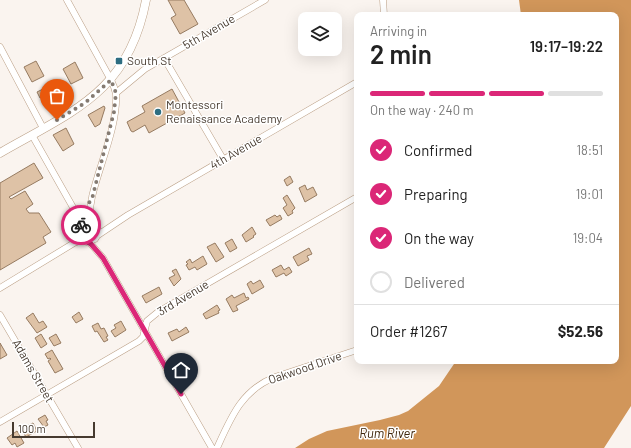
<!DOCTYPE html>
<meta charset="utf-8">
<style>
:root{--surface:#fff;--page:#f2f2f2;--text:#222;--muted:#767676;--line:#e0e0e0;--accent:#db2777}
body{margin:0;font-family:Barlow,sans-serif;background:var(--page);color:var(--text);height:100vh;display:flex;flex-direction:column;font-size:15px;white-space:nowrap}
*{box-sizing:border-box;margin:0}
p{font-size:13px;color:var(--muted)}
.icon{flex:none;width:22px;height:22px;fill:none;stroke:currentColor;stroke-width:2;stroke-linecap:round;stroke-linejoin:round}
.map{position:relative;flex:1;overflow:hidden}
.panel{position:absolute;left:354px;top:12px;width:265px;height:352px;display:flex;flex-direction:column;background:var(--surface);border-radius:8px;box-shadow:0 4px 16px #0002}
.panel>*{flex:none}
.buttons{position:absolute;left:298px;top:12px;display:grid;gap:8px}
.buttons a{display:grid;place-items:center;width:44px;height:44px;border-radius:8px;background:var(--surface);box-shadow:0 4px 16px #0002;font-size:20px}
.scale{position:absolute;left:12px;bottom:10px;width:83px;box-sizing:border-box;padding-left:4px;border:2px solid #463a2f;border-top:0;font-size:11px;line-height:14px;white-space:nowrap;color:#463a2f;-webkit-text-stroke:3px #fff;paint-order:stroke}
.pin{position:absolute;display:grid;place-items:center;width:34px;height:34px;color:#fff;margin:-41px -17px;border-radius:50% 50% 50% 0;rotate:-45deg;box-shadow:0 0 4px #0007}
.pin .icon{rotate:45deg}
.courier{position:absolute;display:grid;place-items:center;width:40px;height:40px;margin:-20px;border:3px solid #db2777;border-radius:50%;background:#fff;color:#222;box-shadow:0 1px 5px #0007}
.headline em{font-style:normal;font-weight:600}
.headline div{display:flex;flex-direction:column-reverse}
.headline{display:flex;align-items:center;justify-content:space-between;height:68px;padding:0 16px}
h1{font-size:26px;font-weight:600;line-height:30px}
.bar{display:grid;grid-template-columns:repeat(4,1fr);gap:6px 4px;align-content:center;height:48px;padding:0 16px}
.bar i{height:5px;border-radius:3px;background:var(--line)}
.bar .on{background:var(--accent)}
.bar p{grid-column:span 4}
.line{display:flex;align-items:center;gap:10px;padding:0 16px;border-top:1px solid var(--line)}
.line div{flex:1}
ol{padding:0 16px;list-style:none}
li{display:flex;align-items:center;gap:12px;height:44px}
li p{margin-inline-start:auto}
li .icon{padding:4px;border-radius:50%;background:var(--accent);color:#fff;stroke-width:4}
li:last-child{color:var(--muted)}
li i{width:22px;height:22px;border:2px solid var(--line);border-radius:50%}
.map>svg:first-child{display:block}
.water{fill:#d1965a}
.building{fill:#dec2a6;stroke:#967b61}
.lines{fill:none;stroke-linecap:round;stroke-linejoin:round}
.minor-casing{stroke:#bb9f85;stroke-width:7}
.major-casing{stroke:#bb9f85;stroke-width:9}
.minor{stroke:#fff;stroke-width:6}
.major{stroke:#fff;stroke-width:8}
.done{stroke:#857b72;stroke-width:4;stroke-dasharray:0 7.2}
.route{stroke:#db2777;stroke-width:5}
.poi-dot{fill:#2d6d81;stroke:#fff;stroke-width:1.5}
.labels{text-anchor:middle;stroke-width:3;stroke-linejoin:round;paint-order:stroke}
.street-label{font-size:12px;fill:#463a2f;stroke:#fff}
.poi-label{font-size:12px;fill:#463a2f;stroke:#fff;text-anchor:start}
.water-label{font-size:13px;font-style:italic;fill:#41280d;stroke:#fff}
</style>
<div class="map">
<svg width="631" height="448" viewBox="0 0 631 448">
<rect width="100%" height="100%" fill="#faf4ef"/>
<path class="water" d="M519 0H631V406L604 448H295L309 439 327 431 380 420 399 415 408 411 439 386 456 361H616V15H521Z"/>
<path class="building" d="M168 0H184L198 24 180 34 171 18 176 15Z
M36 61 44 76 32 82 24 67Z
M75 62 83 78 71 84 63 69Z
M53 84 56 90 40 98 37 92Z
M172 89 185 113 149 133 145 125 133 132 131 131 127 122 145 112 142 106Z
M58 92 63 102 48 109 43 99Z
M104 106 105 108 100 124 95 127 88 115Z
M66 128 74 144 63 151 53 135Z
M34 163 43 178 9 197 11 199 25 191 33 204 26 209 29 213H39L51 232 43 237 46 243 0 270V183Z
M290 176 293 182 287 186 284 180Z
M305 185 307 190 313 187 317 195 305 202 299 188Z
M287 195 295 208 292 211 293 213 288 216 283 208 287 205 283 198Z
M275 215 277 217 280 215 282 219 270 226 266 220Z
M252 227 256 234 253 236 254 237 246 242 242 235Z
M232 239 237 248 230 252 225 243Z
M215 243 224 257 216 262 207 247Z
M309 248 312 254 307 256 309 260 298 266 293 257Z
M203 256 207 264 197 270 195 267 189 270 186 265 188 264 186 262 190 259 192 263Z
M281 265 284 270 289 267 292 272 286 276 284 273 276 277 272 270Z
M176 269 181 279 174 286 169 278 175 275 172 271Z
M260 280 264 287 252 294 247 284 251 281 253 284Z
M159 287 162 294 146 303 142 296Z
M244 293 246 298 248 297 249 299 236 306 238 310 233 312 226 299 232 295 234 298Z
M217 305 220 310 218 311 219 313 206 319 203 314Z
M79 312 83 319 76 323 72 317Z
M33 313 39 323 43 321 47 327 37 333 26 318Z
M121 321 126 330 115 337 111 331 116 328 114 325Z
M98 323 101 329 104 328 108 336 106 337 108 340 104 342 97 331 95 332 92 326Z
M186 327 189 332 172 341 168 333 177 329 179 332Z
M41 334 47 344 41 348 35 338Z
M56 334 61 343 54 346 49 338Z
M0 343 7 355 0 359Z
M52 350 63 369 55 373 48 361 51 359 50 358 48 359 45 354Z
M45 415 48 420 46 421 48 425 44 427 38 419Z
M33 423 37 431 26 437 21 429Z
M17 431 24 443 17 447 15 443 12 445 7 438Z"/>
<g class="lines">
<g class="minor-casing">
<path id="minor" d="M67 0 111 80C113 84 115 89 116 94 118 125 99 166 92 197 91 201 90 211 90 215 91 225 104 228 95 239L87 242
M383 0 384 15
M0 47 43 128
M164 58 223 159
M116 93 145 69 265 0
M32 135 75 211 79 227
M94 223 86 221C78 224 76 231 80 238L91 244 103 258 212 448
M98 235 128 215 357 82
M0 288 74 243 79 241H84
M0 315 78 448
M0 422 139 341 143 337 147 321 158 312 357 197
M217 448C231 417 242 390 275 377L357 350"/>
</g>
<g class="major-casing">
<path id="major" d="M0 153C73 111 129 92 146 0"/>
</g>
<use href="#minor" class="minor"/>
<use href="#major" class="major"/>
</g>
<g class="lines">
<path class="done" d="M57 120 85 103 111 80 116 93 114 112 92 199C85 206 87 217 81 225"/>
<path class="route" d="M81 225 78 231 80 238 91 244 103 258 181 394"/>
</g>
<g class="poi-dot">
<rect x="115" y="57" width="8" height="8" rx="2"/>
<circle cx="158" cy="112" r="4"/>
</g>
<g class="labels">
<g class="street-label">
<text transform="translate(209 32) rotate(-30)" y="4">5th Avenue</text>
<text transform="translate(236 152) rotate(-30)" y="4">4th Avenue</text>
<text transform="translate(183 298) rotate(-31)" y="4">3rd Avenue</text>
<text transform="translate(305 368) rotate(-19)" y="4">Oakwood Drive</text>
<text transform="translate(33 371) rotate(60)" y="4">Adams Street</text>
</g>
<g class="poi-label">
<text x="127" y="65">South St</text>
<text x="166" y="109">Montessori<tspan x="166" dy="14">Renaissance Academy</tspan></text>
</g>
<g class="water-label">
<text x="387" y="438">Rum River</text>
</g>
</g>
</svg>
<div class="buttons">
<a><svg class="icon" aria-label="layers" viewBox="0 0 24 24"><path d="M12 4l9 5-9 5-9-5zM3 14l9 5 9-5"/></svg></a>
</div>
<div class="scale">100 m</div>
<div class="pin" style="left:57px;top:120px;background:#ea580c"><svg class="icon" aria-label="bag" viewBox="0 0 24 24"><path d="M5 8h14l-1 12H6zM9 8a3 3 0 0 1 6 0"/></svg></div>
<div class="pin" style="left:181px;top:394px;background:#1f2937"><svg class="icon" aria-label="home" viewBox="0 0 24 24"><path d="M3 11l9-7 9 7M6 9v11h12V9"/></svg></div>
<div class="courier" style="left:81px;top:225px"><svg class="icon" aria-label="bike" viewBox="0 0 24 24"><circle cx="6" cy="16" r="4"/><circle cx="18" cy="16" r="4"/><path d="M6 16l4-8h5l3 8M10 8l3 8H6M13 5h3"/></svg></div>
<section class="panel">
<div class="headline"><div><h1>2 min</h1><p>Arriving in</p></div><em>19:17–19:22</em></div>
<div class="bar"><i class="on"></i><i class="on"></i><i class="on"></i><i></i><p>On the way · 240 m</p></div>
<ol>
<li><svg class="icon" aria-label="check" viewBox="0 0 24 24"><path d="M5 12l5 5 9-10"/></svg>Confirmed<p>18:51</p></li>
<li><svg class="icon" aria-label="check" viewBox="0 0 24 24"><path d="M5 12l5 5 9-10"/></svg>Preparing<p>19:01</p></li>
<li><svg class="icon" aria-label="check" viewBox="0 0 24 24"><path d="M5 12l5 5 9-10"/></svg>On the way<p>19:04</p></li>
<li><i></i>Delivered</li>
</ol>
<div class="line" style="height:52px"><div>Order #1267</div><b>$52.56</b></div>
</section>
</div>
